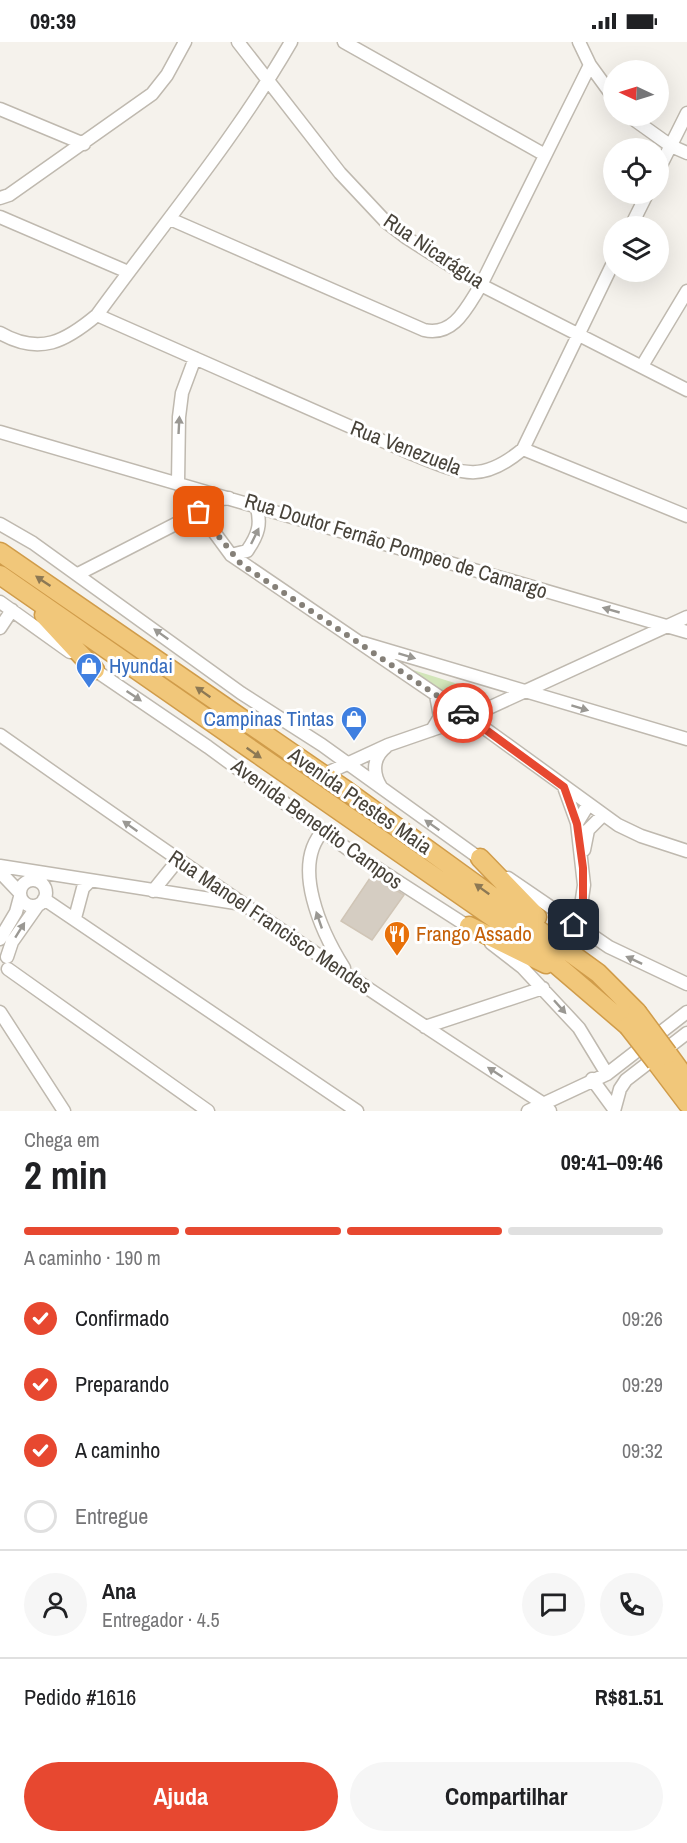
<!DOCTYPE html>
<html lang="pt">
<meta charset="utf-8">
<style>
:root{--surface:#fff;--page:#f6f6f6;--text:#202124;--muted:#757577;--line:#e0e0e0;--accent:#e74830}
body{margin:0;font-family:"Archivo Narrow",sans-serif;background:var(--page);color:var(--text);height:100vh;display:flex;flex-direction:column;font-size:22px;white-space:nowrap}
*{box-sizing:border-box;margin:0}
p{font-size:20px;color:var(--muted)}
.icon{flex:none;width:33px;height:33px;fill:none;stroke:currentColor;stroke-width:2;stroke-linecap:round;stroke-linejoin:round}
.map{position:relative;height:1069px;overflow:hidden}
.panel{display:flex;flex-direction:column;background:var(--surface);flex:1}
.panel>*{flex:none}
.needle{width:39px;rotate:274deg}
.fabs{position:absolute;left:603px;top:18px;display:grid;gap:12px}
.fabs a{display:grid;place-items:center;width:66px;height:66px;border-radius:50%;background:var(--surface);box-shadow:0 6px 24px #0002;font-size:30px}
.pin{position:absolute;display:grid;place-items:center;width:51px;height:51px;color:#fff;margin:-26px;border-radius:12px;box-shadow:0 3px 9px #0006}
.courier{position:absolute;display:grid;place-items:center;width:60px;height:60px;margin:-30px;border:4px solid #e74830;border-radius:50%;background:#fff;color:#222;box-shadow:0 2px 8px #0007}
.head em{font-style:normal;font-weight:800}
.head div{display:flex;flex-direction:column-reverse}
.head{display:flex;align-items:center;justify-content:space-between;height:102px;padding:0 24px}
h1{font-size:39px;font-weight:800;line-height:45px}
.bar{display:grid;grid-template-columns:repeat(4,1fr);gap:9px 6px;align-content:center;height:72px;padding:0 24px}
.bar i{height:8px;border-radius:4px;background:var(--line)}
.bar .current{background:var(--accent)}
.bar p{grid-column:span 4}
.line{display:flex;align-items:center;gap:15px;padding:0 24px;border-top:2px solid var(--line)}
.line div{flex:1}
.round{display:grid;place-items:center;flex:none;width:63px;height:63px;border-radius:32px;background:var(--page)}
ol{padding:0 24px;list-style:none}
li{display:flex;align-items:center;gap:18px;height:66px}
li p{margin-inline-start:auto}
li .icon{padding:6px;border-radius:50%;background:var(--accent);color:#fff;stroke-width:4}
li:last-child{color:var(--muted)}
li i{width:33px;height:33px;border:3px solid var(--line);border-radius:50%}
.cta{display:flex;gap:12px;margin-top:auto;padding:12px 24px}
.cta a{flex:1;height:69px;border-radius:36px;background:var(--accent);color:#fff;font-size:24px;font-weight:800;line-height:69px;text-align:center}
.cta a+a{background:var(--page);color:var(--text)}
.status{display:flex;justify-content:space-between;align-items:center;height:42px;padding:0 30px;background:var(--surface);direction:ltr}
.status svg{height:16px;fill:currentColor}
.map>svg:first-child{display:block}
.green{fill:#d2e5b9}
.building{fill:#d5cdc2;stroke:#d0c5b6;stroke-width:1.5}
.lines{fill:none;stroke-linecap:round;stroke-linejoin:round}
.minor-casing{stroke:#bfb9af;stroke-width:15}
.highway-casing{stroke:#d09c4a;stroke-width:21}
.minor{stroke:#fff;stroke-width:12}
.highway{stroke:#f1c77a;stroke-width:18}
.highway-bridge-casing{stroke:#d09c4a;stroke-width:21;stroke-linecap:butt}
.highway-bridge{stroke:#f1c77a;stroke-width:18}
.oneway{fill:#9a9893}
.oneway2{fill:#8c7854}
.done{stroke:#858078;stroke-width:6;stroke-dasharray:0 10.8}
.route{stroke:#e74830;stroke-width:8}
.labels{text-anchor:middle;stroke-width:6;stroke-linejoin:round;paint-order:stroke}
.street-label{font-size:21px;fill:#48433a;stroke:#fff}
.shop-label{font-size:21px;fill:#366cbe;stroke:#fff;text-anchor:start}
.food-label{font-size:21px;fill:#c56008;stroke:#fff;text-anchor:start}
</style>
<div class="status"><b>09:39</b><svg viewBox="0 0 49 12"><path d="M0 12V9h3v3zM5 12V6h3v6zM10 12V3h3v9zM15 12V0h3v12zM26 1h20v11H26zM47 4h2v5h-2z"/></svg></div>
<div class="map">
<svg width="687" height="1069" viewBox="0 0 687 1069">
<rect width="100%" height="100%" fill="#f5f2ec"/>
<path class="green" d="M397 623 487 651 460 663Z"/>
<path class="building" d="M372 833 404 853 372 898 341 879Z"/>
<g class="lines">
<g class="minor-casing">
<path id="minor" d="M238 0 340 131 386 180 407 196 481 243 687 348
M344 0 545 113
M579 0 590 23 614 56
M0 67 84 102
M629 74 671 104 687 111
M658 129 687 71
M0 156 9 153 152 52 167 33 185 0
M0 175 128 230
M170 177 424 288C454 295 467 265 481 243L590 23
M631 184 647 152
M97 273 410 411C459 430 479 444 523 407L614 219
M0 291C40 314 66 299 97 273 163 182 235 97 291 0
M195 316 182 351 179 375 178 441 231 513 469 675 618 783 641 794 687 809
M642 324 687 249
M0 390 687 590
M523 407 687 474
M0 482 33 501 241 651 322 703 486 821
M231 513 247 509C258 493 262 482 256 463
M78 532 199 470 214 458 229 456
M0 560 70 610
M0 586 12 568
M363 601 687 697
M89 624 208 705 349 808 475 889
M432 688 440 675 436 653
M0 693C179 819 360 944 544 1062L550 1069
M323 733 388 703 469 675 687 575
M381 745C372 731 373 715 386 705
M564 745 577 781
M324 788C290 823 322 891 344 926
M584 808 588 788 603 773
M0 824 242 862
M0 830 20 851
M508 836 609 905 687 942
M20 851a13 13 0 1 1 26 0a13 13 0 1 1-26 0Z
M153 849 178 818
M44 857 357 1069
M75 876 83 846 90 839
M574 883 580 871 584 843 577 781 588 763
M0 897 16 870 20 855
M491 901 522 925 579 986 607 1032
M7 915 12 900 38 863
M8 927 208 1069
M0 970 64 1069
M425 985 543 946
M592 1037 614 1067
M528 1069 607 1032 687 970
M614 1069 620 1047 626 1038 687 991"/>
</g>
<g class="highway-casing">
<path id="highway" d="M0 510 347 749 598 931 637 970
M0 533 537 906 628 984
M44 573 95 628
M480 816 537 875
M469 884 546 922
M668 1012 687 1038
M656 1020 687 1061"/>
</g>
<use href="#minor" class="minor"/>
<use href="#highway" class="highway"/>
<g class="highway-bridge-casing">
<path id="highway-bridge" d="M637 970 668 1012
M628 984 656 1020"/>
</g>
<use href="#highway-bridge" class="highway-bridge"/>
</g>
<defs><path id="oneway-solid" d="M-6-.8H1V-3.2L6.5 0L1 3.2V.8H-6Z" transform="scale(1.5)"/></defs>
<g class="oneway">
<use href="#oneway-solid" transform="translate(179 383) rotate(-87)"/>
<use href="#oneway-solid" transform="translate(255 494) rotate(-64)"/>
<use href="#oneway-solid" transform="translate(611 568) rotate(-164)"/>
<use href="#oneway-solid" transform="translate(161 592) rotate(-144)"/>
<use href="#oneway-solid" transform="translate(407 614) rotate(17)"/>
<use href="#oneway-solid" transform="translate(134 654) rotate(34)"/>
<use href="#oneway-solid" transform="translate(580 666) rotate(17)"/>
<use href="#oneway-solid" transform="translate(432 783) rotate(-145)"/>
<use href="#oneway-solid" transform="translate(130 784) rotate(-145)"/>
<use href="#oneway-solid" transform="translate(319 878) rotate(-109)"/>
<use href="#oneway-solid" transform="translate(20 888) rotate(-58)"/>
<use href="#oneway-solid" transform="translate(634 918) rotate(-155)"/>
<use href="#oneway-solid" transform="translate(560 965) rotate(48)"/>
<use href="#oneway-solid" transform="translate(495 1030) rotate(-147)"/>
</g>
<g class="oneway2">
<use href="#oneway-solid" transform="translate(43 539) rotate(-146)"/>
<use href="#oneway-solid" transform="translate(203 650) rotate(-145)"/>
<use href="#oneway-solid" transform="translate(254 711) rotate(35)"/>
<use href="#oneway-solid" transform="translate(482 847) rotate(-144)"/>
</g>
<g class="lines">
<path class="done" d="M199 470 241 522 463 671"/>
<path class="route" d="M463 671 564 745 577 782 583 826V858L574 883"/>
</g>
<defs>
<g id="shop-pin" transform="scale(1.35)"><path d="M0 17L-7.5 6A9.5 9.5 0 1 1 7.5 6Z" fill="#3f7fe0" stroke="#fff"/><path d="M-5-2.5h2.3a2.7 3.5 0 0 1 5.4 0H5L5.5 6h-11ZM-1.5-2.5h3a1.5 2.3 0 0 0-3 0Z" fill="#fff"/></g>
<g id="restaurant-pin" transform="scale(1.35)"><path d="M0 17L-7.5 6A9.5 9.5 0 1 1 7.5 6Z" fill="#e8710a" stroke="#fff"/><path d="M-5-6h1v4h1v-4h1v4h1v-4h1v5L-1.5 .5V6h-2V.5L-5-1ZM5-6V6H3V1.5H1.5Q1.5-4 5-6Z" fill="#fff"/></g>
</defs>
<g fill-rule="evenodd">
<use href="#shop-pin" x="89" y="624"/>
<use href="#shop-pin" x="354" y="677"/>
<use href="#restaurant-pin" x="397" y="892"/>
</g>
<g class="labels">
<g class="street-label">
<text transform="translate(434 209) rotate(34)" y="7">Rua Nicarágua</text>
<text transform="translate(406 406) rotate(21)" y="7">Rua Venezuela</text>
<text transform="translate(396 504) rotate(17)" y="7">Rua Doutor Fernão Pompeo de Camargo</text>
<text transform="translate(360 759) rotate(35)" y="7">Avenida Prestes Maia</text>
<text transform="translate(317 782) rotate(36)" y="7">Avenida Benedito Campos</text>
<text transform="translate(270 880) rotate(34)" y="7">Rua Manoel Francisco Mendes</text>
</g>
<g class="shop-label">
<text x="109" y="631">Hyundai</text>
<text x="334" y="684" text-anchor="end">Campinas Tintas</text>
</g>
<g class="food-label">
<text x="416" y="899">Frango Assado</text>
</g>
</g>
</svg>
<div class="fabs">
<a><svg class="needle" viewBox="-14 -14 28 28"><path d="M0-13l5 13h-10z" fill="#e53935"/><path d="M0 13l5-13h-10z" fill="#757577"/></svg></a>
<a><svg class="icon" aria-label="locate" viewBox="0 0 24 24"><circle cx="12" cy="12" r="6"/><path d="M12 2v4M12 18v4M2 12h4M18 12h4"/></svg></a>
<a><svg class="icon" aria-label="layers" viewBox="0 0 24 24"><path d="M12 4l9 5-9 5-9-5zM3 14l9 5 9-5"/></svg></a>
</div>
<div class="pin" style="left:199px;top:470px;background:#ea580c"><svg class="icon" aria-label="bag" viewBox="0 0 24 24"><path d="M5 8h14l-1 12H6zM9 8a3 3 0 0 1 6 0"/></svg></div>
<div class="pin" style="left:574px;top:883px;background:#1f2937"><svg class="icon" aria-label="home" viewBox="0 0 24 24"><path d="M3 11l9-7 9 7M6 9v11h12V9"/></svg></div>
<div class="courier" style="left:463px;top:671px"><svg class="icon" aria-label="car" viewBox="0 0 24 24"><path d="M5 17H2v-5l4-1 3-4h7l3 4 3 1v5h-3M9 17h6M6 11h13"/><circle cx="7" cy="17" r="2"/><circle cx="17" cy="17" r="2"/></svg></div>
</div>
<section class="panel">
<div class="head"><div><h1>2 min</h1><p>Chega em</p></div><em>09:41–09:46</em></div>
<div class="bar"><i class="current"></i><i class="current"></i><i class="current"></i><i></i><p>A caminho · 190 m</p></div>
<ol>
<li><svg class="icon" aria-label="check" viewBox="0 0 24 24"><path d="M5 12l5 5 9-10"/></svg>Confirmado<p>09:26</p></li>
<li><svg class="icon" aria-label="check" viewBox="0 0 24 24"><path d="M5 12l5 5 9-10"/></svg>Preparando<p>09:29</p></li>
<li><svg class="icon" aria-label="check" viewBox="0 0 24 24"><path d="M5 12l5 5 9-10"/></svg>A caminho<p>09:32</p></li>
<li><i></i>Entregue</li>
</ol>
<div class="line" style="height:108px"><a class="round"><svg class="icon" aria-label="person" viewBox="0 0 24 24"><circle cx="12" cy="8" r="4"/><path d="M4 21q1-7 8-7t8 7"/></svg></a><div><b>Ana</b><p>Entregador · 4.5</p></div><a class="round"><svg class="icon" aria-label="chat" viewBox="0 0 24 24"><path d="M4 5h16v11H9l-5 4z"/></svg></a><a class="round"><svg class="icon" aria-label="phone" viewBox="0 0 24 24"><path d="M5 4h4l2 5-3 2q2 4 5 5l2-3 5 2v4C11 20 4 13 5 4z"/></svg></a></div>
<div class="line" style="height:78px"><div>Pedido #1616</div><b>R$81.51</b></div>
<div class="cta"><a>Ajuda</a><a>Compartilhar</a></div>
</section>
